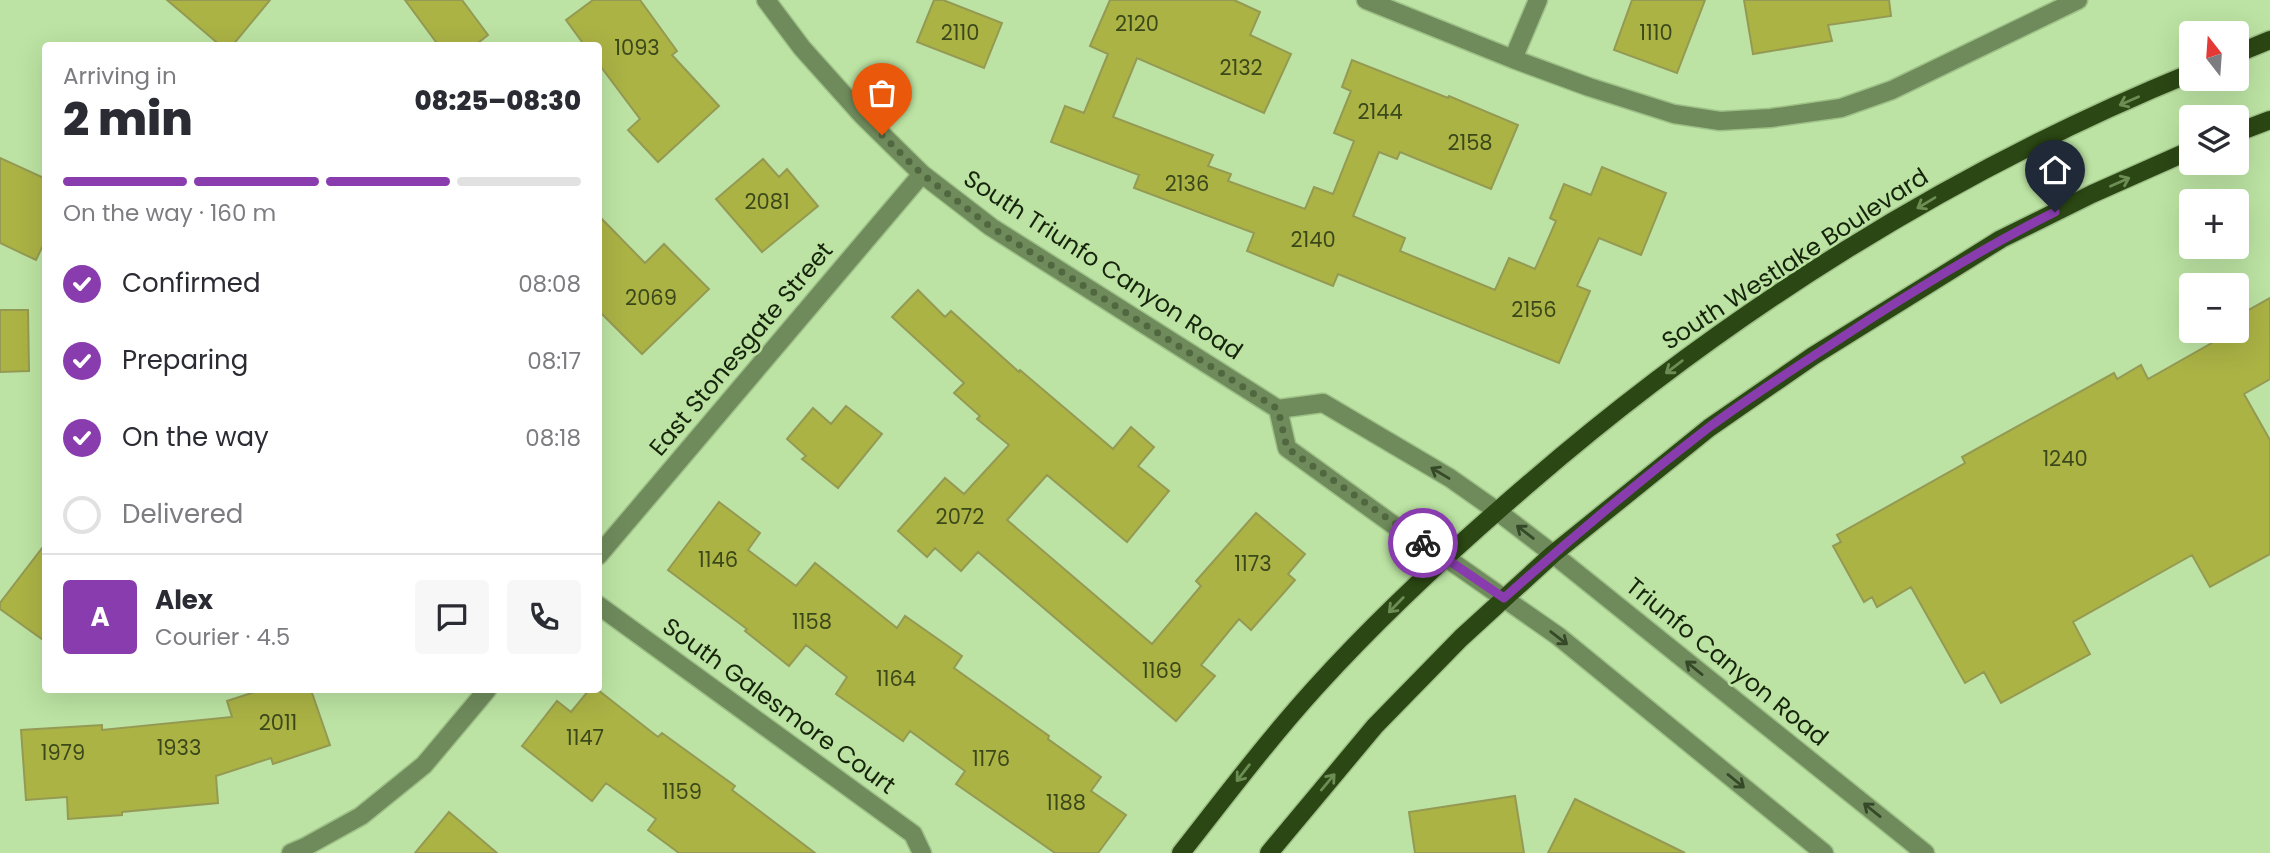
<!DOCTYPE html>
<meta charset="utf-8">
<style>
:root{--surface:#fff;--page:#f7f7f7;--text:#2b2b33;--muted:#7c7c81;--line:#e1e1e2;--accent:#893cad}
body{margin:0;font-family:Poppins,sans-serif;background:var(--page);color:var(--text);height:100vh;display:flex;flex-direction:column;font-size:26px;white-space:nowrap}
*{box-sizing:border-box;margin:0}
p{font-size:23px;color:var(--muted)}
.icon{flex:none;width:38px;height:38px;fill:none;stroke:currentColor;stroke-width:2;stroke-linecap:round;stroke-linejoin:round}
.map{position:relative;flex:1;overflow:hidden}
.side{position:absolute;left:42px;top:42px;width:560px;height:651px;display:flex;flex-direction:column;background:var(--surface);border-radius:7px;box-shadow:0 7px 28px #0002}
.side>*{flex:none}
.needle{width:46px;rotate:343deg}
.controls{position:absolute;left:2179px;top:21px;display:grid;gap:14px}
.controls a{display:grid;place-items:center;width:70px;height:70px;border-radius:7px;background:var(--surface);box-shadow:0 7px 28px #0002;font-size:35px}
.pin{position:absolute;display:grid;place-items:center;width:60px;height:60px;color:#fff;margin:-72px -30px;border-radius:50% 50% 50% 0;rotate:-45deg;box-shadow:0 0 7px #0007}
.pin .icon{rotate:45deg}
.courier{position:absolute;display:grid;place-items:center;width:70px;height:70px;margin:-35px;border:5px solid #893cad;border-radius:50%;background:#fff;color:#222;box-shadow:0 2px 9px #0007}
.head em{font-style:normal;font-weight:800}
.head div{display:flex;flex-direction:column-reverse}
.head{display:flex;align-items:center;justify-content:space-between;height:119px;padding:0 21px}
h1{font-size:46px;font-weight:800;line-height:52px}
.bar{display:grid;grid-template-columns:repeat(4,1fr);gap:10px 7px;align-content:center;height:84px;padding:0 21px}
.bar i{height:9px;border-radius:5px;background:var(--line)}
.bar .on{background:var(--accent)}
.bar p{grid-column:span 4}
.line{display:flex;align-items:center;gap:18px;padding:0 21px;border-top:2px solid var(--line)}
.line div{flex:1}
.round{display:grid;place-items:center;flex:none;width:74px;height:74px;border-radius:7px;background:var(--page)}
ol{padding:0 21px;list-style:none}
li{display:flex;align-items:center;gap:21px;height:77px}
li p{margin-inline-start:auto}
li .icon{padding:7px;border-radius:50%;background:var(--accent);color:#fff;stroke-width:4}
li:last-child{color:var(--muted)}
li i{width:38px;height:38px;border:4px solid var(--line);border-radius:50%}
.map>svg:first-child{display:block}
.building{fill:#abb345;stroke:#949a53;stroke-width:2}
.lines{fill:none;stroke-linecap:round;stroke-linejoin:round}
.minor-casing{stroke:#9ec188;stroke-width:21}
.major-casing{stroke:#9ec188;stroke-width:21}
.minor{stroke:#6f8b5c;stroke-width:18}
.major{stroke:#2b4713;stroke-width:18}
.oneway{stroke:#6c8d54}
.oneway2{stroke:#354827}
.done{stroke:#506740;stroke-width:7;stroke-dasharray:0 12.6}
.route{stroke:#893cad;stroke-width:9}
.labels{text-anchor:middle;stroke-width:5;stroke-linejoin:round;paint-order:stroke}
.number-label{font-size:21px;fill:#3b481a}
.street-label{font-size:24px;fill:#16240b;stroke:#bce3a3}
</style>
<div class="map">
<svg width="2270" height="853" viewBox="0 0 2270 853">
<rect width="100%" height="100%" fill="#bce3a3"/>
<path class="building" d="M167 0H270L232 46H221Z
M405 0H462L488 35 474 46H439Z
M593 0H640L677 51 672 55 719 106 658 162 628 130 640 119 598 63V46H585L566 20Z
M934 0H943L1002 23 984 68 917 42Z
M1110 0H1234L1260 12 1250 35 1291 54 1264 113 1137 58 1113 117 1213 155 1208 166 1231 174 1228 181 1305 209 1314 187 1333 194 1354 141 1334 133 1351 91 1342 87 1352 60 1448 98 1449 96 1518 125 1491 189 1400 152 1397 159 1379 152 1353 216 1405 238 1400 251 1495 290 1509 258 1535 269 1556 221 1550 218 1564 184 1591 195 1602 167 1666 193 1641 255 1599 238 1577 286 1590 291 1559 363 1338 274 1333 286 1247 251 1254 233 1134 188 1139 175 1051 142 1065 106 1084 113 1108 54 1090 46Z
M1632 0H1705L1677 73 1614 50Z
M1744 0H1889L1891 16 1828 25 1832 41 1753 54Z
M0 158 46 179V239L36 260 0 243Z
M763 159 779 177 787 169 818 206 762 252 716 199Z
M598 215 645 263 664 244 709 289 642 354 598 310Z
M918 290 945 317 951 311 1019 372 1020 370 1113 449 1131 427 1154 447 1138 466 1169 491 1127 542 1047 475 1007 520 1152 644 1201 586 1196 581 1256 513 1305 554 1288 574 1295 580 1251 630 1239 619 1201 665 1215 676 1176 721 978 552 961 571 935 548 927 557 898 531 945 478 964 494 1009 445 977 419 980 416 954 393 964 383 892 317Z
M2270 298V379L2244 394 2270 440V554L2210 587 2192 555 2073 622 2090 654 2001 703 1984 672 1965 683 1911 587 1877 607 1872 597 1864 602 1833 546 1841 542 1837 535 1965 463 1962 457 2114 373 2117 379 2141 365 2148 379 2217 340 2211 331H2236V317Z
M0 310H28L29 371 0 372Z
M846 406 882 434 838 488 802 459 806 456 787 439 813 408 831 424Z
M719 502 760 533 748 550 796 586 815 563 897 628 905 616 962 656 954 668 1049 736 1048 739 1101 777 1091 791 1126 815 1098 853H1055L956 784 965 771 910 731 903 741 836 694 847 677 806 645 789 666 745 631 747 629 668 570Z
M46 543V642L0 609V603Z
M261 690H311L330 745 273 764 271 758 216 776 218 803 122 812V815L68 819 67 797 26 800 21 730 102 725V730L232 717 227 701Z
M589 690H598L658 737 662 733 735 786 732 790 815 853H679L648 830 656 819 606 783 592 801 522 746 557 701 571 712Z
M1515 796 1524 853H1415L1409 812Z
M1575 799 1685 853H1548Z
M449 812 497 853H415Z"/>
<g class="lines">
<g class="minor-casing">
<path id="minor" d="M766 0 802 48 862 115 922 174 991 227 1278 409 1323 403 1450 478 1497 511 1553 554 1925 853
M1366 0 1513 59 1589 87 1674 114 1720 121 1771 118 1841 108 1892 90 2078 0
M1513 59 1538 0
M1278 409 1287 448 1395 526 1445 557 1558 636 1824 853
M598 556 922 174
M598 605 913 834 922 853
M291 853 305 847 361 816 424 765 487 690"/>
</g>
<g class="major-casing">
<path id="major" d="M2236 54 2270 40
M2236 133 2270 120
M1181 853C1225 797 1268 740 1316 687 1383 613 1456 546 1532 481 1728 312 1951 171 2191 73
M1269 853 1375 726 1461 638 1553 554 1709 428 1813 356 2001 239 2092 194 2191 150"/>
</g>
<use href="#minor" class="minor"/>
<use href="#major" class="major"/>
</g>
<defs><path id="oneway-shaft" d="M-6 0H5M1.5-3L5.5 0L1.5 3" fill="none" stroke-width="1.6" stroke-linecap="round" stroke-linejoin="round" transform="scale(1.75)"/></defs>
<g class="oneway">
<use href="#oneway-shaft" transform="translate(2129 101) rotate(156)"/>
<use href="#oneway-shaft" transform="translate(2120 182) rotate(-24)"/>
<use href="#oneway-shaft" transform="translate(1926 203) rotate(149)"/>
<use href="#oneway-shaft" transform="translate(1674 367) rotate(143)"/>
<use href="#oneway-shaft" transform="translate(1396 605) rotate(134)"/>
<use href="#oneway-shaft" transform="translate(1243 773) rotate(128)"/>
<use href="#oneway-shaft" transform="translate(1328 782) rotate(-50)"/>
</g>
<g class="oneway2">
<use href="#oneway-shaft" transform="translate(1440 473) rotate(-149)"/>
<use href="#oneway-shaft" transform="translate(1525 532) rotate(-142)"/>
<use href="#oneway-shaft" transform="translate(1559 638) rotate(38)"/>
<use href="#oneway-shaft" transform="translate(1694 668) rotate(-141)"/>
<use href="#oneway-shaft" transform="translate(1736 781) rotate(39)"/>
<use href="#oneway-shaft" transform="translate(1872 810) rotate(-141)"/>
</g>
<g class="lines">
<path class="done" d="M882 135 922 174 991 227 1278 409 1287 448 1423 543"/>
<path class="route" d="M1423 543 1504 598C1570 539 1638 482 1708 428 1759 390 1814 356 1867 321 1928 282 1990 244 2055 212"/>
</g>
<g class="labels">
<g class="number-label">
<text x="1137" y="31">2120</text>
<text x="960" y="40">2110</text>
<text x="1656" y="40">1110</text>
<text x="637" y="55">1093</text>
<text x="1241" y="75">2132</text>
<text x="1380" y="119">2144</text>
<text x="1470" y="150">2158</text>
<text x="1187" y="191">2136</text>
<text x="767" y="209">2081</text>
<text x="1313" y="247">2140</text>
<text x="651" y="305">2069</text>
<text x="1534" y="317">2156</text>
<text x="2065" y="466">1240</text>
<text x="960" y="524">2072</text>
<text x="718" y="567">1146</text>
<text x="1253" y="571">1173</text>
<text x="812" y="629">1158</text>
<text x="1162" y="678">1169</text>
<text x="896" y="686">1164</text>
<text x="278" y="730">2011</text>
<text x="585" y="745">1147</text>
<text x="179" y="755">1933</text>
<text x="63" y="760">1979</text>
<text x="991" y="766">1176</text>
<text x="682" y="799">1159</text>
<text x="1066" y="810">1188</text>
</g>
<g class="street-label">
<text transform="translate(1795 259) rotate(-33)" y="8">South Westlake Boulevard</text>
<text transform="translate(1103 265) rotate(33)" y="8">South Triunfo Canyon Road</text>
<text transform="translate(741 349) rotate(-50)" y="8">East Stonesgate Street</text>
<text transform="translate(1727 662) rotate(39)" y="8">Triunfo Canyon Road</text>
<text transform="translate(779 706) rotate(36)" y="8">South Galesmore Court</text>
</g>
</g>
</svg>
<div class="controls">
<a><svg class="needle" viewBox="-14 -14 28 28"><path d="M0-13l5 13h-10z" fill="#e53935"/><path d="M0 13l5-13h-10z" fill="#7c7c81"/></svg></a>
<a><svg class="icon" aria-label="layers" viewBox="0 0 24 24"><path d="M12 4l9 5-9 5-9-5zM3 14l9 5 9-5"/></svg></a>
<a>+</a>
<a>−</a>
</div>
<div class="pin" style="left:882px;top:135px;background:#ea580c"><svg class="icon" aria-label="bag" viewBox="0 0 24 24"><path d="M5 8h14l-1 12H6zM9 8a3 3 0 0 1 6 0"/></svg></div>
<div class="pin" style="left:2055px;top:212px;background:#1f2937"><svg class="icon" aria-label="home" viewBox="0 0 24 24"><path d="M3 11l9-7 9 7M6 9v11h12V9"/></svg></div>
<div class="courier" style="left:1423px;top:543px"><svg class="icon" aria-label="bike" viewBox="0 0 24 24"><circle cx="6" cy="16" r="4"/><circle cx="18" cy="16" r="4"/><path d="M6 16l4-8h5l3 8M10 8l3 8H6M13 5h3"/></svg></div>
<section class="side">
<div class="head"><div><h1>2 min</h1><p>Arriving in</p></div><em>08:25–08:30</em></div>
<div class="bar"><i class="on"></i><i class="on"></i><i class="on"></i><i></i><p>On the way · 160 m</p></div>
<ol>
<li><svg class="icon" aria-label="check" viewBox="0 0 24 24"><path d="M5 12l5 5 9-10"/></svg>Confirmed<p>08:08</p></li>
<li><svg class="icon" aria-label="check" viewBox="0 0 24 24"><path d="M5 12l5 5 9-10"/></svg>Preparing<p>08:17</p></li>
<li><svg class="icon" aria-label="check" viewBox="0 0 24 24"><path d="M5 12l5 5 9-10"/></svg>On the way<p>08:18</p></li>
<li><i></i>Delivered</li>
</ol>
<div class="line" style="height:126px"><b class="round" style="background:var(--accent);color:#fff">A</b><div><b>Alex</b><p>Courier · 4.5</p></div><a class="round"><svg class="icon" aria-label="chat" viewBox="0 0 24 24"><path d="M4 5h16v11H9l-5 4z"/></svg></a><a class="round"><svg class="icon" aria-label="phone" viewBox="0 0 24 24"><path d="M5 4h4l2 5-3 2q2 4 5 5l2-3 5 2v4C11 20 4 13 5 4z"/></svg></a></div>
</section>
</div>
